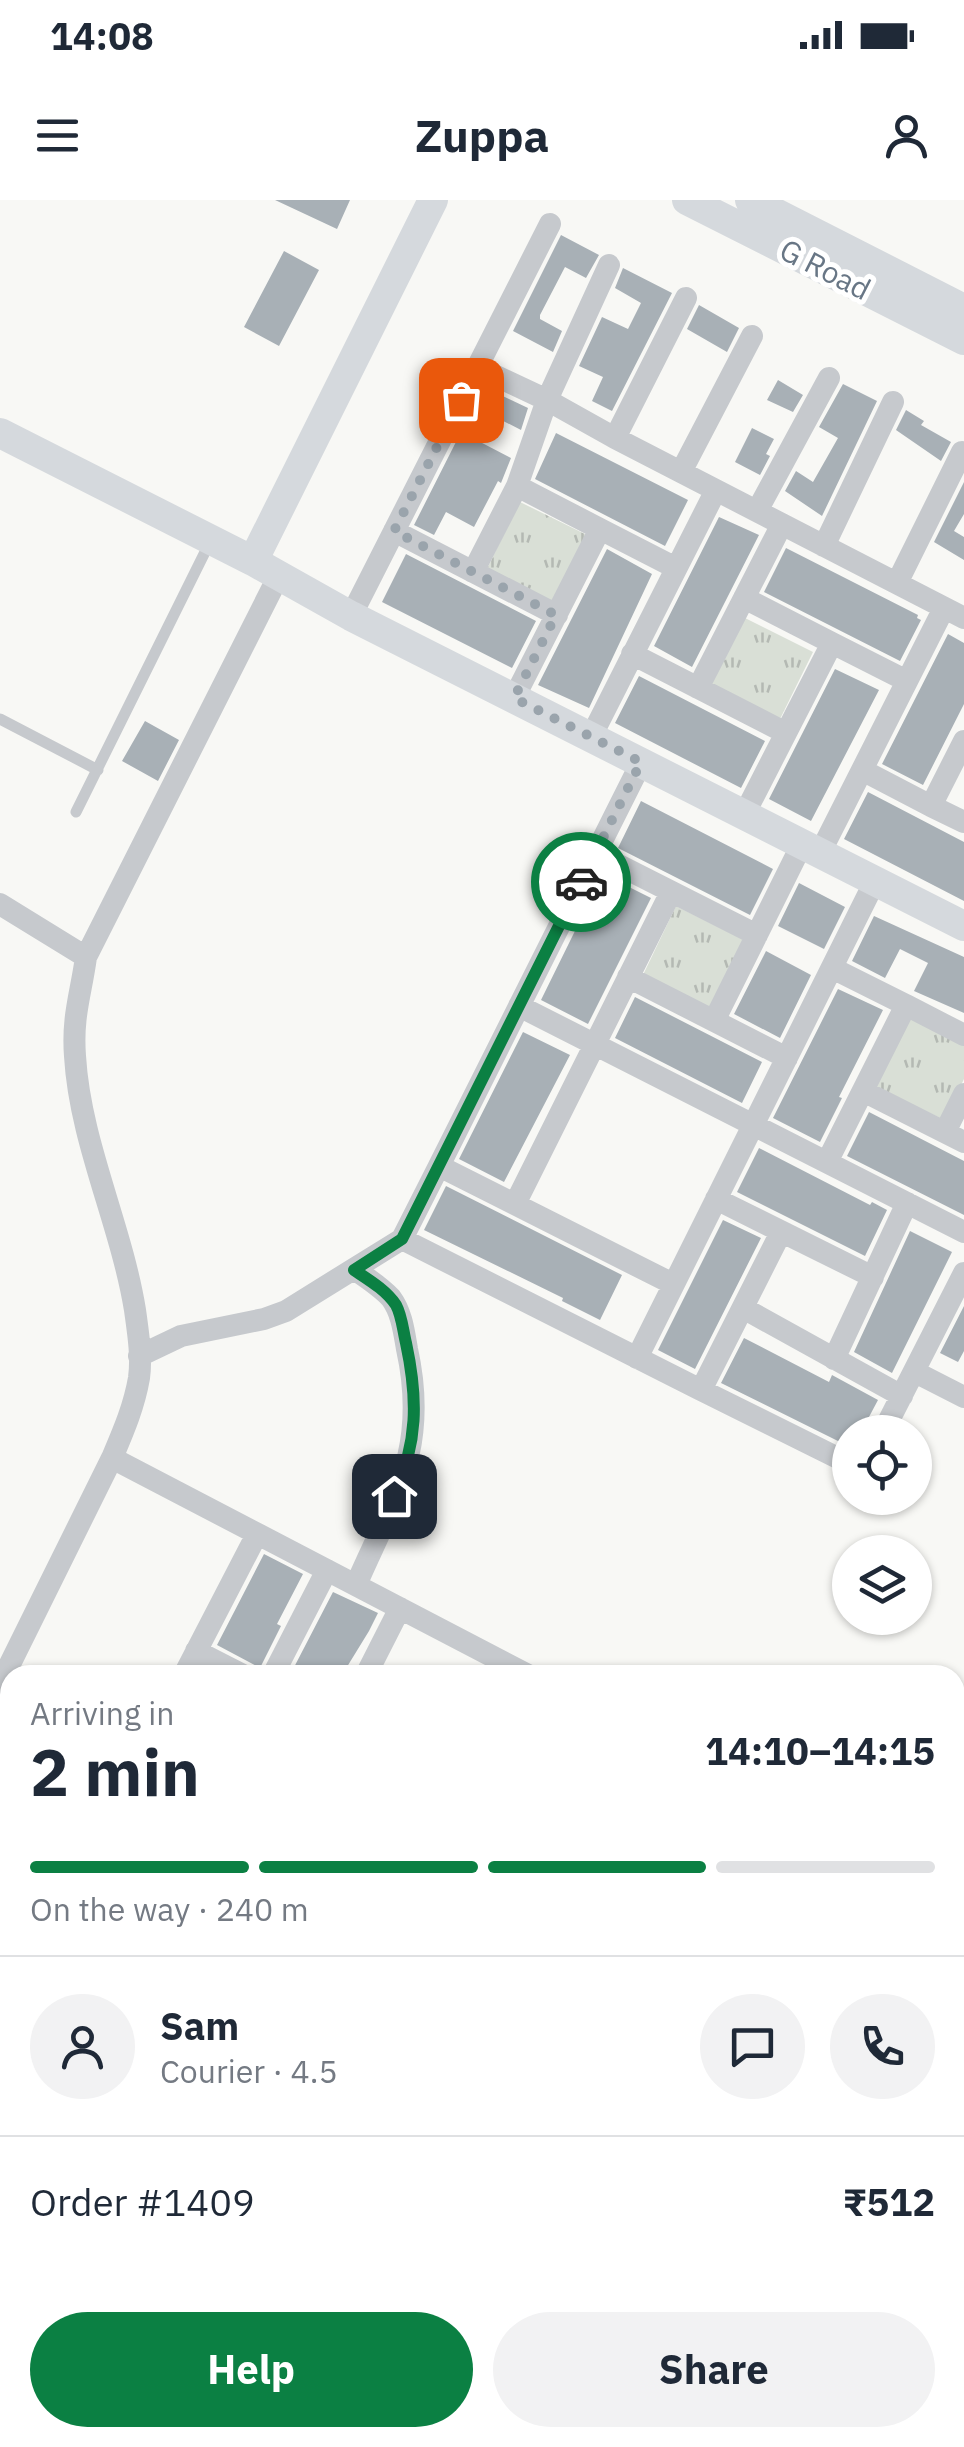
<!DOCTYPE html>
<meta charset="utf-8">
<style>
:root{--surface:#fff;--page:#f2f2f3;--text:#1f2937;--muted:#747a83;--line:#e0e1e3;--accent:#0b8043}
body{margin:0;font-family:"IBM Plex Sans",sans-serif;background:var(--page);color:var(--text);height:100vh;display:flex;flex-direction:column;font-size:38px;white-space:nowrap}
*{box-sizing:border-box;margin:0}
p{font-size:32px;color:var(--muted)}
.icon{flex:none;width:55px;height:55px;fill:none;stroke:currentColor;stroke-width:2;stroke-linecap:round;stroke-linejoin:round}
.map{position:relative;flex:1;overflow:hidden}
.sheet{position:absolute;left:0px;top:1465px;width:965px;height:782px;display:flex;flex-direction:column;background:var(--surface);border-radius:30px 30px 0 0;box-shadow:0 2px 8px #0004}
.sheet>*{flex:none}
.fabs{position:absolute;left:832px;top:1215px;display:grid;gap:20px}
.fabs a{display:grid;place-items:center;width:100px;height:100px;border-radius:50%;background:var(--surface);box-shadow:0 2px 8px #0004;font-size:50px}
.pin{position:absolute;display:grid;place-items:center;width:85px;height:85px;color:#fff;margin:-42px;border-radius:20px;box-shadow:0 5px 15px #0006}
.courier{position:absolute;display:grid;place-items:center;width:100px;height:100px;margin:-50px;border:8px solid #0b8043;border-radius:50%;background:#fff;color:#222;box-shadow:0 2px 12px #0007}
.head em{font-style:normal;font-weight:800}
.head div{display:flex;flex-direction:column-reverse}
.head{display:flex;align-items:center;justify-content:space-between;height:170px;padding:0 30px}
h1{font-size:65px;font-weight:800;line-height:75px}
.bar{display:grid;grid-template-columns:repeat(4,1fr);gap:15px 10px;align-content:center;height:120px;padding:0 30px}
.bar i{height:12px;border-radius:8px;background:var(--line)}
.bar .on{background:var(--accent)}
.bar p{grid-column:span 4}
.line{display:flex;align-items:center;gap:25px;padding:0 30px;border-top:2px solid var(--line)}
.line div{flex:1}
.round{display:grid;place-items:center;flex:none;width:105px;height:105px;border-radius:52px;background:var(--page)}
.action{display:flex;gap:20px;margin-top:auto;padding:20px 30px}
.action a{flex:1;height:115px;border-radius:60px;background:var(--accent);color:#fff;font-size:40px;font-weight:800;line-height:115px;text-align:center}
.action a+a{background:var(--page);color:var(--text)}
.status{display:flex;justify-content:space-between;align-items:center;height:70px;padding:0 50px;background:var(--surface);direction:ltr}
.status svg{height:28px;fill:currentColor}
header{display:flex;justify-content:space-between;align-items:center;height:130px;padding:0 30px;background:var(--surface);font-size:45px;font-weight:800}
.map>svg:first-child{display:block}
.park{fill:url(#park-tufts)}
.building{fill:#a8b0b6}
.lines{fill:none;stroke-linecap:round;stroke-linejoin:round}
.lane{stroke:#c6c9cd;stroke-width:11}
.street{stroke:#c6c9cd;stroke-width:22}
.secondary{stroke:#d5d9dd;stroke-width:30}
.done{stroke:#9aa4ac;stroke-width:10;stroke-dasharray:0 18}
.route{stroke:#0b8043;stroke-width:12}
.labels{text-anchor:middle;stroke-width:10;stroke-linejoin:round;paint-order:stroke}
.street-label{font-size:30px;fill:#687685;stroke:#fff}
</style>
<div class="status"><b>14:08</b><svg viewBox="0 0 49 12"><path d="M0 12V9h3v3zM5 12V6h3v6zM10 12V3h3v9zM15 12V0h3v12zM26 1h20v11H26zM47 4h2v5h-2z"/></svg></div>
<header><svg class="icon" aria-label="menu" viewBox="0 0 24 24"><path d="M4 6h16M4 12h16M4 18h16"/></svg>Zuppa<svg class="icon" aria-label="person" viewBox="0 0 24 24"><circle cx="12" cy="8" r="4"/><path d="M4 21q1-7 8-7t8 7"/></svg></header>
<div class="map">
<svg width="964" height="2247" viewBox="0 0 964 2247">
<defs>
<pattern id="park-tufts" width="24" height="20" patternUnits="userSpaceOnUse" patternTransform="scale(2.5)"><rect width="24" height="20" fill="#d9dfd6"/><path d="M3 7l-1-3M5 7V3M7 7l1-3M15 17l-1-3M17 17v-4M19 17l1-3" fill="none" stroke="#b4b9b3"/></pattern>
</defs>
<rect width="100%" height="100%" fill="#f8f8f5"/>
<path class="park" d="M520 302 589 336 555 405 486 371Z
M743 417 813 452 779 521 710 487Z
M676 706 745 740 712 810 643 775Z
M908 816 964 844V879L944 920 874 886Z"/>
<path class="building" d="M275 0H350L337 29Z
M561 35 599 55 586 78 565 67 540 115V119L562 131 553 152 513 131Z
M284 51 319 70 279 146 244 127Z
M623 68 672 93 612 211 592 201 603 177 579 166 602 117 628 129 641 103 615 88Z
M699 105 739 128 727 152 687 129Z
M778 180 803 195 793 212 767 200Z
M843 184 877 201 822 316 785 291 796 271 813 282 838 238 819 227Z
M484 187 528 208 521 230 474 206Z
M906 210 924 221 921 225 951 242 941 261 896 230Z
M752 228 774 239 766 254 770 256 760 275 735 262Z
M461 232 511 258 501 283 498 281 474 327 446 312 434 335 414 325Z
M556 233 688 300 665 346 535 279Z
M964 282V314L954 331 964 337V360L934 342Z
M719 317 759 335 692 467 654 446Z
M786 348 918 415 917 418 921 420 900 461 764 392Z
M607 349 652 374 589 508 538 485Z
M406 354 536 421 512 468 382 402Z
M948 434 964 443V504L923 585 882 564Z
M835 469 879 490 811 621 769 599Z
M639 476 765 541 741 588 615 523Z
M145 521 179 540 158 581 122 561Z
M868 592 964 642V701L844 639Z
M641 601 773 669 750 715 618 648Z
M603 674 651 698 588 824 541 800Z
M799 683 845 707 824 749 778 726Z
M874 716 964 757V813L914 791 928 763 900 749 885 778 852 761Z
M766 751 811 775 780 838 734 814Z
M838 789 883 810 839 897 842 898 820 942 773 918Z
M635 797 762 862 742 903 615 838Z
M523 832 570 855 504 982 459 959Z
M869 912 964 961V1015L847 956Z
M759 948 870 1005 872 1002 887 1010 865 1056 737 992Z
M446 986 622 1075 600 1120 562 1101 563 1098 424 1030Z
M723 1020 761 1038 695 1169 658 1150Z
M910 1031 952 1052 892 1173 854 1152Z
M964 1106V1151L958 1162 940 1153Z
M744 1138 829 1182 832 1175 878 1200 861 1232H850V1247L721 1183Z
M264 1354 303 1374 277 1424 281 1426 260 1468 217 1445Z
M333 1392 378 1413 369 1431 342 1475H290Z"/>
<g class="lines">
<path class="lane" d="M0 519 98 570
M76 612 210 342"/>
<path class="street" d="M477 167 547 200 615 238 964 418
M615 238 686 98
M681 272 752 136
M517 286 600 329
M757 311 829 178
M394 331 557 415
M824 346 893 202
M473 372 517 286 547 200 609 65
M897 383 962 252
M744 398 832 443
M351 416 550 24
M632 454 786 533
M698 488 782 324
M514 498 600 329 676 368
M591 537 716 290
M862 570 931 606 964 541
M931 606 964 622
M744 615 832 443 907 481
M595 653 757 735
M820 653 944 408
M0 704 86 757
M628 777 787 858
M906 805 964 835
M519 806 964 1032
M714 821 802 644
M863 891 964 942
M945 932 964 894
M827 962 906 805 832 768
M439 966 641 563
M716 999 873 1077
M515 1004 671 692
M781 1032 701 1190 850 1264
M354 1069C367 1078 381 1087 391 1098 402 1113 404 1132 407 1149 429 1249 394 1298 356 1385
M673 1084 439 966 402 1039 701 1190
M743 1108 902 1196
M139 1156 181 1136 264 1119 286 1111 402 1039
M637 1158 875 681
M834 1159 907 1003
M915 1172 964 1197
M883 1232 964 1073
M112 1258 528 1475
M196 1451 243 1475
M184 1475 257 1334
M273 1475 327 1370
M366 1475 400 1408
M0 1484 112 1258C123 1232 134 1207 139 1178 142 1156 138 1132 135 1110 121 1024 80 942 75 856 72 816 81 794 86 757L278 377
M955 1783 964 1788
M0 1813 10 1793
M0 1881 10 1886
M955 1899 964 1881
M0 1970 10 1975
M955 2000 964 2004
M0 2103 10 2083
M955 2114 964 2096
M0 2151 10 2156
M175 2238 194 2247
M526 2238 545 2247
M709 2238 728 2247
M895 2238 913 2247
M272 2247 276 2238
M360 2247 365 2238
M447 2247 452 2238
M558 2247 563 2238
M626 2247 630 2238
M771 2247 775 2238"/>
<path class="secondary" d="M687 0 964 140
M750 0 964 109
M0 233 253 361 351 416 964 726
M253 361 433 0
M0 1659 10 1664
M955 1670 964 1652
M0 2223 10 2228
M28 2238 46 2247"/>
</g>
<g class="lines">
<path class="done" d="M461 200 394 331 556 415 514 498 641 562 581 682"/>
<path class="route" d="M394 1296C418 1243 418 1199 406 1143 403 1131 402 1116 396 1105 386 1090 369 1080 354 1070L402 1039 581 682"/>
</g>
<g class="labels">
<g class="street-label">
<text transform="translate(825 70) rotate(27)" y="10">G Road</text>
</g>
</g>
</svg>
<div class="fabs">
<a><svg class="icon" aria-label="locate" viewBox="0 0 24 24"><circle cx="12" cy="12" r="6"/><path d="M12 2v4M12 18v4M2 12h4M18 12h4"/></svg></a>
<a><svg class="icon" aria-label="layers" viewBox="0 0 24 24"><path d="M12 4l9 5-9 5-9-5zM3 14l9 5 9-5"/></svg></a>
</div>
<div class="pin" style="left:461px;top:200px;background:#ea580c"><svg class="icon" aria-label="bag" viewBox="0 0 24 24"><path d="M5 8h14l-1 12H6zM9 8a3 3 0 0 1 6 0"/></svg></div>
<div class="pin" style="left:394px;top:1296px;background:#1f2937"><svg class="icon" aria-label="home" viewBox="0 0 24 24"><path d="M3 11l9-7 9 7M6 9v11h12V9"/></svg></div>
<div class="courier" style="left:581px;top:682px"><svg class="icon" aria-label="car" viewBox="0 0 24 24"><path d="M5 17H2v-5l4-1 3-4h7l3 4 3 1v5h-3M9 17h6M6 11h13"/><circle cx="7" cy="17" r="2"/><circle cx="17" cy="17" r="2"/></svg></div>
<section class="sheet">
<div class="head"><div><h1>2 min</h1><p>Arriving in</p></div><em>14:10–14:15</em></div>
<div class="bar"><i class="on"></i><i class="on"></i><i class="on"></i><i></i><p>On the way · 240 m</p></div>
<div class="line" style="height:180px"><a class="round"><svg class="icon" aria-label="person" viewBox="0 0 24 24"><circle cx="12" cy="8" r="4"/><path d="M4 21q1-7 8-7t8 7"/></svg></a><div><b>Sam</b><p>Courier · 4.5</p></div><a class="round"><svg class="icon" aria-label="chat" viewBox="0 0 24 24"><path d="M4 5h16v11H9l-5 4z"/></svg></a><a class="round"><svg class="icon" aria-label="phone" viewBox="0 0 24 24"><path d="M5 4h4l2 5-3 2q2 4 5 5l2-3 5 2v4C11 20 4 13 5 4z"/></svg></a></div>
<div class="line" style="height:130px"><div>Order #1409</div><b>₹512</b></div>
<div class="action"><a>Help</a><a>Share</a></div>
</section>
</div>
